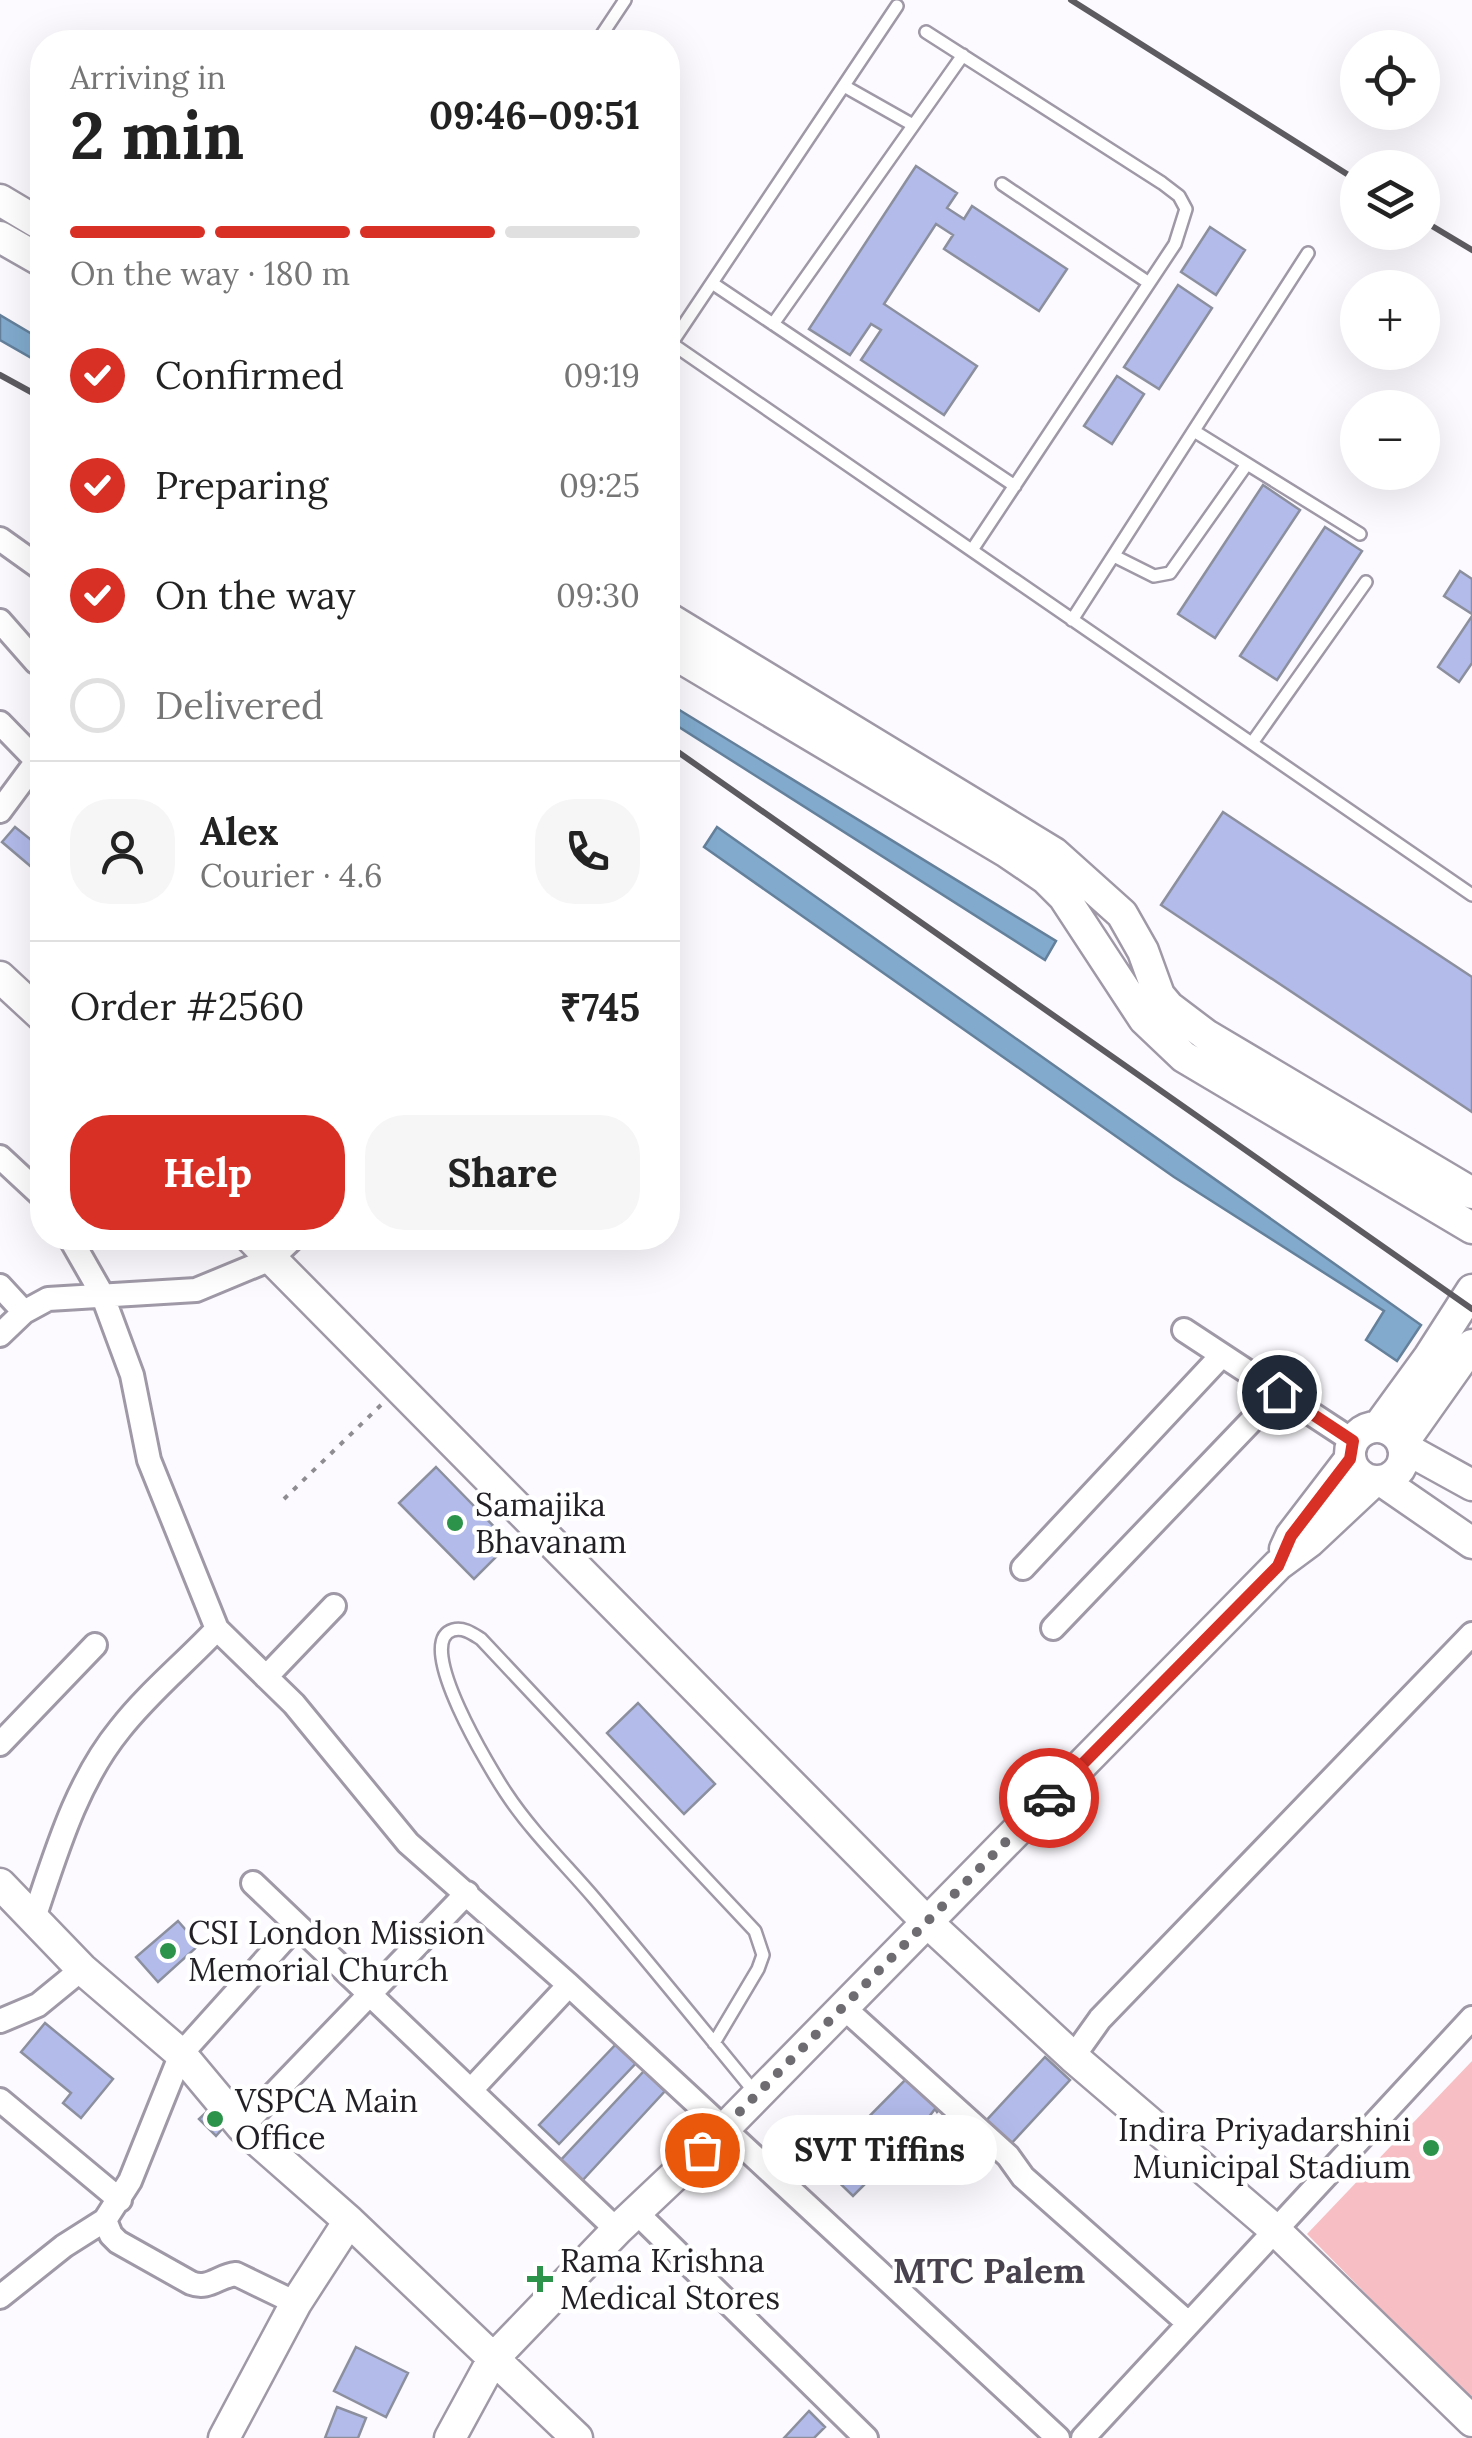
<!DOCTYPE html>
<meta charset="utf-8">
<style>
:root{--surface:#fff;--page:#f6f6f6;--text:#222;--muted:#767676;--line:#e0e0e0;--accent:#d93025}
body{margin:0;font-family:Lora,serif;background:var(--page);color:var(--text);height:100vh;display:flex;flex-direction:column;font-size:38px;white-space:nowrap}
*{box-sizing:border-box;margin:0}
p{font-size:32px;color:var(--muted)}
.icon{flex:none;width:55px;height:55px;fill:none;stroke:currentColor;stroke-width:2;stroke-linecap:round;stroke-linejoin:round}
.map{position:relative;flex:1;overflow:hidden}
.side{position:absolute;left:30px;top:30px;width:650px;height:1220px;display:flex;flex-direction:column;background:var(--surface);border-radius:40px;box-shadow:0 10px 40px #0002}
.side>*{flex:none}
.buttons{position:absolute;left:1340px;top:30px;display:grid;gap:20px}
.buttons a{display:grid;place-items:center;width:100px;height:100px;border-radius:50%;background:var(--surface);box-shadow:0 10px 40px #0002;font-size:50px}
.pin{position:absolute;display:grid;place-items:center;width:85px;height:85px;color:#fff;margin:-42px;border:5px solid #fff;border-radius:50%;box-shadow:0 2px 10px #0007}
.courier{position:absolute;display:grid;place-items:center;width:100px;height:100px;margin:-50px;border:8px solid #d93025;border-radius:50%;background:#fff;color:#222;box-shadow:0 2px 12px #0007}
.bubble{position:absolute;height:70px;border-radius:35px;background:var(--surface);box-shadow:0 10px 40px #0002;font-size:32px;font-weight:800;line-height:70px;text-align:center}
.headline em{font-style:normal;font-weight:800}
.headline div{display:flex;flex-direction:column-reverse}
.headline{display:flex;align-items:center;justify-content:space-between;height:170px;padding:0 40px}
h1{font-size:65px;font-weight:800;line-height:75px}
.bar{display:grid;grid-template-columns:repeat(4,1fr);gap:15px 10px;align-content:center;height:120px;padding:0 40px}
.bar i{height:12px;border-radius:8px;background:var(--line)}
.bar .on{background:var(--accent)}
.bar p{grid-column:span 4}
.line{display:flex;align-items:center;gap:25px;padding:0 40px;border-top:2px solid var(--line)}
.line div{flex:1}
.round{display:grid;place-items:center;flex:none;width:105px;height:105px;border-radius:40px;background:var(--page)}
ol{padding:0 40px;list-style:none}
li{display:flex;align-items:center;gap:30px;height:110px}
li p{margin-inline-start:auto}
li .icon{padding:10px;border-radius:50%;background:var(--accent);color:#fff;stroke-width:4}
li:last-child{color:var(--muted)}
li i{width:55px;height:55px;border:5px solid var(--line);border-radius:50%}
.cta{display:flex;gap:20px;margin-top:auto;padding:20px 40px}
.cta a{flex:1;height:115px;border-radius:40px;background:var(--accent);color:#fff;font-size:40px;font-weight:800;line-height:115px;text-align:center}
.cta a+a{background:var(--page);color:var(--text)}
.map>svg:first-child{display:block}
.green{fill:#f7bfc3}
.water{fill:#81aacd;stroke:#64809b;stroke-width:2.5}
.building{fill:#b2bbea;stroke:#8c8f9e;stroke-width:2.5}
.lines{fill:none;stroke-linecap:round;stroke-linejoin:round}
.lane-casing{stroke:#9f98a6;stroke-width:16}
.street-casing{stroke:#9f98a6;stroke-width:28}
.secondary-casing{stroke:#9f98a6;stroke-width:35}
.path{stroke:#8e8c91;stroke-width:4;stroke-dasharray:5 8;stroke-linecap:butt}
.lane{stroke:#fff;stroke-width:11}
.street{stroke:#fff;stroke-width:22}
.secondary{stroke:#fff;stroke-width:30}
.rail{stroke:#5e5b60;stroke-width:6}
.done{stroke:#6e6c71;stroke-width:10;stroke-dasharray:0 18}
.route{stroke:#d93025;stroke-width:12}
.poi-dot{fill:#2c944a;stroke:#fff;stroke-width:4}
.labels{text-anchor:middle;stroke-width:9;stroke-linejoin:round;paint-order:stroke}
.poi-label{font-size:32px;fill:#221f25;stroke:#fff;text-anchor:start}
.neighbourhood-label{font-size:35px;font-weight:bold;fill:#49424f;stroke:#fff}
</style>
<div class="map">
<svg width="1472" height="2438" viewBox="0 0 1472 2438">
<rect width="100%" height="100%" fill="#fcfafe"/>
<path class="green" d="M1472 2061V2401L1307 2234Z"/>
<path class="water" d="M0 315 42 340V364L0 340Z
M668 703 1056 941 1045 960 668 720Z
M717 827 1421 1325 1397 1361 1366 1340 1384 1311 1174 1177 704 847Z"/>
<path class="building" d="M916 166 957 193 947 208 964 219 972 206 1067 269 1039 311 944 249 953 235 936 224 884 304 977 366 944 415 861 360 881 330 871 324 850 355 809 329Z
M1210 227 1245 250 1216 295 1181 272Z
M1178 285 1212 308 1159 389 1124 367Z
M1117 376 1144 394 1112 444 1084 426Z
M1263 485 1300 510 1215 638 1178 614Z
M1325 527 1362 551 1277 680 1240 656Z
M1460 571 1472 579V614L1444 596Z
M1472 616V663L1459 682 1438 667Z
M1223 812 1472 977V1112L1161 905Z
M42 824V876L2 842 15 827 30 839Z
M436 1467 510 1543 474 1579 399 1503Z
M638 1703 715 1784 684 1814 607 1733Z
M178 1921 199 1945 158 1982 136 1957Z
M45 2023 113 2079 81 2118 63 2103 71 2093 21 2052Z
M619 2041 639 2060 559 2144 539 2125Z
M1045 2057 1070 2080 1009 2146 984 2123Z
M644 2071 665 2091 581 2182 559 2162Z
M911 2074 943 2106 937 2112 935 2109 918 2131 913 2125 871 2167 877 2172 853 2196 821 2165Z
M216 2103 231 2119 216 2136 199 2119Z
M356 2347 408 2373 386 2417 334 2391Z
M337 2407 366 2418 358 2438H325Z
M809 2411 825 2427 814 2438H784Z"/>
<g class="lines">
<g class="lane-casing">
<path id="lane" d="M926 32 1162 183 1179 196 1186 209 1175 244 972 550
M597 42 625 0
M844 86 913 125
M1002 184 1149 283
M712 283 1015 486
M773 324 963 55
M668 341 1472 895
M671 344 897 6
M1194 431 1360 534
M1114 556 1154 576 1170 573 1247 464
M1072 620 1308 253
M1252 743 1366 582
M714 2043 758 1969 763 1955 755 1931 481 1639C473 1634 464 1627 453 1630 412 1642 492 1772 506 1793 531 1831 566 1865 595 1899 650 1964 703 2029 757 2095"/>
</g>
<g class="street-casing">
<path id="street" d="M0 539 42 569
M0 621 36 662
M0 723 37 761 0 811
M0 1157 42 1196
M70 1238 102 1294 132 1375 149 1460 217 1629 294 1704 408 1843 569 1985 1058 2438
M0 1286 24 1312
M1184 1330 1353 1441
M0 1335 24 1312 48 1299 196 1290 271 1259 293 1238
M1023 1568 1222 1355
M1053 1628 1279 1392
M266 1677 334 1606
M0 1744 95 1645
M253 1883 617 2230
M34 1918C56 1853 76 1783 120 1729 148 1693 186 1662 217 1629
M843 2007 1008 2156 1023 2177 1188 2323
M0 2021 38 2005 82 1969
M1073 2057 1100 2019 1472 1634
M471 2090 569 1985
M0 2100 120 2200
M242 2127 467 1893
M636 2212 866 2438
M105 2220 111 2235 118 2242 191 2283C209 2290 218 2276 236 2274L296 2303
M0 2297 64 2246 105 2220 130 2181 181 2054 297 1925
M1083 2438 1472 2018"/>
</g>
<g class="secondary-casing">
<path id="secondary" d="M0 200 42 225
M0 237 42 261
M668 618 1054 853 1122 914 1143 951 1159 995 1169 1007 1206 1035 1472 1193
M668 650 1007 852 1045 878 1064 897 1144 1019 1184 1057 1472 1228
M0 977 42 1016
M251 1238 927 1922 1073 2057 1274 2229 1472 2421
M1350 1454a27 27 0 1 1 54 0a27 27 0 1 1-54 0Z
M1378 1427 1429 1357 1472 1290
M1402 1444 1472 1345
M1403 1447 1472 1485
M1382 1481 1472 1543
M1285 1549 1291 1536 1350 1459
M0 1884 82 1969 181 2054 242 2127 349 2221 577 2438
M224 2438 296 2303 349 2221
M450 2438 493 2359 617 2230 724 2129 1278 1565 1309 1542 1373 1482"/>
</g>
<path class="path" d="M284 1499 381 1405"/>
<use href="#lane" class="lane"/>
<use href="#street" class="street"/>
<use href="#secondary" class="secondary"/>
<path class="rail" d="M1071 0 1358 181
M1422 220 1472 250
M0 375 42 398
M668 745 1472 1309"/>
</g>
<g class="lines">
<path class="done" d="M702 2150 1049 1798"/>
<path class="route" d="M1049 1798 1278 1566 1291 1536 1350 1459 1353 1441 1279 1392"/>
</g>
<g class="poi-dot">
<circle cx="455" cy="1523" r="10"/>
<circle cx="168" cy="1951" r="10"/>
<circle cx="215" cy="2119" r="10"/>
<circle cx="1431" cy="2148" r="10"/>
<path d="M535 2264h10v10h10v10h-10v10h-10v-10h-10v-10h10z"/>
</g>
<g class="labels">
<g class="poi-label">
<text x="475" y="1516">Samajika<tspan x="475" dy="37">Bhavanam</tspan></text>
<text x="188" y="1944">CSI London Mission<tspan x="188" dy="37">Memorial Church</tspan></text>
<text x="235" y="2112">VSPCA Main<tspan x="235" dy="37">Office</tspan></text>
<text x="1411" y="2141" text-anchor="end">Indira Priyadarshini<tspan x="1411" dy="37">Municipal Stadium</tspan></text>
<text x="560" y="2272">Rama Krishna<tspan x="560" dy="37">Medical Stores</tspan></text>
</g>
<g class="neighbourhood-label">
<text x="989" y="2283">MTC Palem</text>
</g>
</g>
</svg>
<div class="buttons">
<a><svg class="icon" aria-label="locate" viewBox="0 0 24 24"><circle cx="12" cy="12" r="6"/><path d="M12 2v4M12 18v4M2 12h4M18 12h4"/></svg></a>
<a><svg class="icon" aria-label="layers" viewBox="0 0 24 24"><path d="M12 4l9 5-9 5-9-5zM3 14l9 5 9-5"/></svg></a>
<a>+</a>
<a>−</a>
</div>
<div class="pin" style="left:702px;top:2150px;background:#ea580c"><svg class="icon" aria-label="bag" viewBox="0 0 24 24"><path d="M5 8h14l-1 12H6zM9 8a3 3 0 0 1 6 0"/></svg></div>
<div class="pin" style="left:1279px;top:1392px;background:#1f2937"><svg class="icon" aria-label="home" viewBox="0 0 24 24"><path d="M3 11l9-7 9 7M6 9v11h12V9"/></svg></div>
<div class="courier" style="left:1049px;top:1798px"><svg class="icon" aria-label="car" viewBox="0 0 24 24"><path d="M5 17H2v-5l4-1 3-4h7l3 4 3 1v5h-3M9 17h6M6 11h13"/><circle cx="7" cy="17" r="2"/><circle cx="17" cy="17" r="2"/></svg></div>
<div class="bubble" style="left:762px;top:2115px;width:235px">SVT Tiffins</div>
<section class="side">
<div class="headline"><div><h1>2 min</h1><p>Arriving in</p></div><em>09:46–09:51</em></div>
<div class="bar"><i class="on"></i><i class="on"></i><i class="on"></i><i></i><p>On the way · 180 m</p></div>
<ol>
<li><svg class="icon" aria-label="check" viewBox="0 0 24 24"><path d="M5 12l5 5 9-10"/></svg>Confirmed<p>09:19</p></li>
<li><svg class="icon" aria-label="check" viewBox="0 0 24 24"><path d="M5 12l5 5 9-10"/></svg>Preparing<p>09:25</p></li>
<li><svg class="icon" aria-label="check" viewBox="0 0 24 24"><path d="M5 12l5 5 9-10"/></svg>On the way<p>09:30</p></li>
<li><i></i>Delivered</li>
</ol>
<div class="line" style="height:180px"><a class="round"><svg class="icon" aria-label="person" viewBox="0 0 24 24"><circle cx="12" cy="8" r="4"/><path d="M4 21q1-7 8-7t8 7"/></svg></a><div><b>Alex</b><p>Courier · 4.6</p></div><a class="round"><svg class="icon" aria-label="phone" viewBox="0 0 24 24"><path d="M5 4h4l2 5-3 2q2 4 5 5l2-3 5 2v4C11 20 4 13 5 4z"/></svg></a></div>
<div class="line" style="height:130px"><div>Order #2560</div><b>₹745</b></div>
<div class="cta"><a>Help</a><a>Share</a></div>
</section>
</div>
